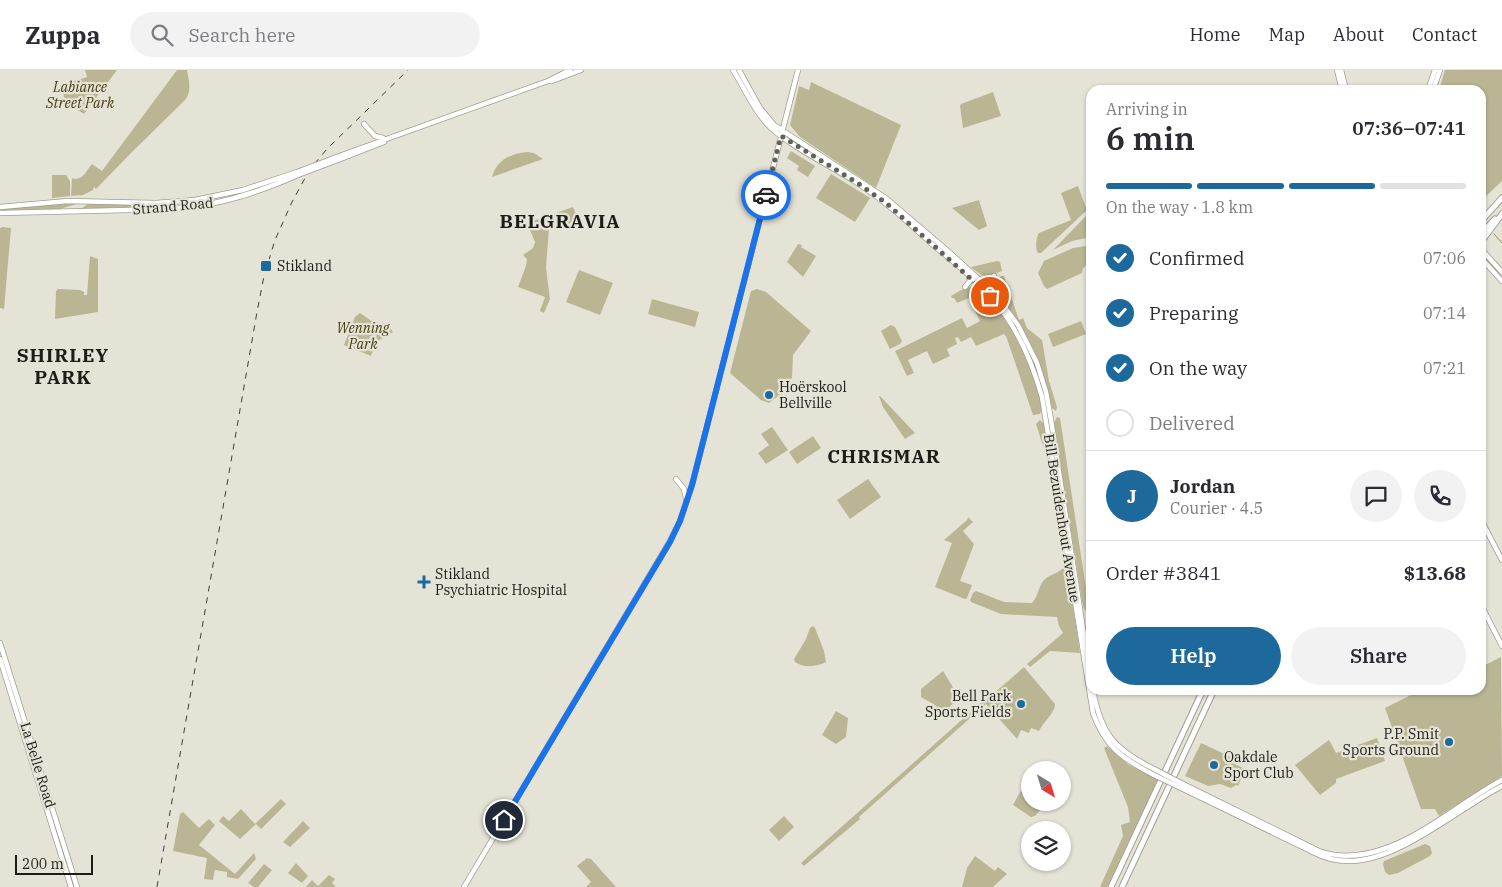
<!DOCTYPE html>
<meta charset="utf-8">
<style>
:root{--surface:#fff;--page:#f2f2f3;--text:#2b2b33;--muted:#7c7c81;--line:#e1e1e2;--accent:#1e699c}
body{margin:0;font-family:"IBM Plex Serif",serif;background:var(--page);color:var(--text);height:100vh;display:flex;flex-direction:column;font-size:19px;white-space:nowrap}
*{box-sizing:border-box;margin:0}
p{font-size:16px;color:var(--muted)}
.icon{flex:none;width:28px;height:28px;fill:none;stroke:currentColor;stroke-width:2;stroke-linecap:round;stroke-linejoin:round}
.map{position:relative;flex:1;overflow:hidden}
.side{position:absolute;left:1086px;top:15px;width:400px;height:610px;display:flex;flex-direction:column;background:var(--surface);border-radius:15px;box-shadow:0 1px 4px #0004}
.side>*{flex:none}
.needle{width:32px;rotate:142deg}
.tools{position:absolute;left:1021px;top:691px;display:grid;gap:10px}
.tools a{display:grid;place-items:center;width:50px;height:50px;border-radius:50%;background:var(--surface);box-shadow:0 1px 4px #0004;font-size:25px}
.scale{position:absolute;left:15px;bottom:12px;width:78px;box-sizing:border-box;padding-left:5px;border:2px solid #1d1c17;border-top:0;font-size:14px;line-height:18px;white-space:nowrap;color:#1d1c17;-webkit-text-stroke:4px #e5e3d6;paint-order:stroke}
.pin{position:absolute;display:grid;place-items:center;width:42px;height:42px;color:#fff;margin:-21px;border:2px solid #fff;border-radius:50%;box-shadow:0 1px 5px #0007}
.courier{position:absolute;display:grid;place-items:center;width:50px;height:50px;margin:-25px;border:4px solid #1a73e8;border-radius:50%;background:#fff;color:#222;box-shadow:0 1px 6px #0007}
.head em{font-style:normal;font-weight:600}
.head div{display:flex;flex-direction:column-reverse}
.head{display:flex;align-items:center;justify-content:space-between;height:85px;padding:0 20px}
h1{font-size:32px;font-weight:600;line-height:38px}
.bar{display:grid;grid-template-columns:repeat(4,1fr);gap:8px 5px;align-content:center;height:60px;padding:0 20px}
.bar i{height:6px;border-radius:4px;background:var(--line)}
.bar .selected{background:var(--accent)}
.bar p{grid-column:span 4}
.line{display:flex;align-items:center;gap:12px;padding:0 20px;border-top:1px solid var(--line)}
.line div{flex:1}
.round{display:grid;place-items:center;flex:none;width:52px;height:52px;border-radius:26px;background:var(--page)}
ol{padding:0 20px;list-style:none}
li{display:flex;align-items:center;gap:15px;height:55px}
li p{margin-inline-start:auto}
li .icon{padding:5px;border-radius:50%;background:var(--accent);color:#fff;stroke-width:4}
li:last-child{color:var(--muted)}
li i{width:28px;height:28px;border:2px solid var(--line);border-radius:50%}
.button{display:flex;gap:10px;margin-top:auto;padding:10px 20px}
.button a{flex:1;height:58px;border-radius:30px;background:var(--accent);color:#fff;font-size:20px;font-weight:600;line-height:58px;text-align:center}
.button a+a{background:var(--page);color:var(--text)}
header{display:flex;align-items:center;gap:30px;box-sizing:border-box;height:70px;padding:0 25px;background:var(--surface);border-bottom:1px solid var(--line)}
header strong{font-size:24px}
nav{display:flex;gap:28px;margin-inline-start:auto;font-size:18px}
.search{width:350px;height:45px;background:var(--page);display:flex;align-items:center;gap:12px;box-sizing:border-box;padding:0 18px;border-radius:28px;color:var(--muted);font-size:19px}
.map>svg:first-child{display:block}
.green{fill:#bab694}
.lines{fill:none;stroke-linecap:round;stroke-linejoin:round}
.stream{stroke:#968e56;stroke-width:1}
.major-casing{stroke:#9f9d90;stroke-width:6}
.highway-casing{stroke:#9f9d90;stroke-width:7}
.major{stroke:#fff;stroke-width:4.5}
.highway{stroke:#fff;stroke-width:5}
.rail{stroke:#3f3e37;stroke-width:1;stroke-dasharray:6 6;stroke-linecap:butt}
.major-bridge-casing{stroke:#9f9d90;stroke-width:6;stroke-linecap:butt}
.major-bridge{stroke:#fff;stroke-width:4.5}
.done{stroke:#63625a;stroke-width:5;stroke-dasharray:0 9}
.route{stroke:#1a73e8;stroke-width:6}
.poi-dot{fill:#1e699c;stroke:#e5e3d6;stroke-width:2}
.labels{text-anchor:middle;stroke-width:4.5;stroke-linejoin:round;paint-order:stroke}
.park-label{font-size:14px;font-style:italic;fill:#453e11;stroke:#e5e3d6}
.street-label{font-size:14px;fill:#1d1c17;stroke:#e5e3d6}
.poi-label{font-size:14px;fill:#1d1c17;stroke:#e5e3d6;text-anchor:start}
.district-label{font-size:19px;font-weight:bold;letter-spacing:1px;fill:#1d1c17;stroke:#e5e3d6}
</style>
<header>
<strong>Zuppa</strong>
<div class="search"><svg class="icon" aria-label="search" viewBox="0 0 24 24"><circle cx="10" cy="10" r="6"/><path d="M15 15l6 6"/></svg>Search here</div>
<nav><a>Home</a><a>Map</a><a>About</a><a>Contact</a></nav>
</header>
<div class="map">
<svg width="1502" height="817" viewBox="0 0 1502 817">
<rect width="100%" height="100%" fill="#e5e3d6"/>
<path class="green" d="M85 0H117L84 44 76 39 67 38 61 15 87 7Z
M177 0H187C189 12 192 21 185 30L130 84 96 119 94 117 93 120 83 125 71 126 72 108C82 112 86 101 92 94L102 101Z
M1445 0H1502V111L1481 131V20H1439Z
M811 12 901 55 876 118 800 67 790 55 799 16 809 20Z
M993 22 1001 46 963 58 960 36 961 34Z
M791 81 815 96 808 107 797 100 799 96 787 88Z
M527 82 534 83 543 89 492 107C497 90 509 84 527 82Z
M831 104 870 128 855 152 816 128Z
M52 105H66L70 111V126L52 128Z
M1078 116 1087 140 1041 183H1038C1035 179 1036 167 1039 163L1071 150 1061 123Z
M979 130 987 156 979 160 952 138Z
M65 133H80L60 139 0 140V139Z
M89 133 135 135 193 133 194 134 81 139Z
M573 137 578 150 558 158 553 144Z
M550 145 546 198 550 229 544 243 540 241 545 227 518 217 526 196 527 189 523 185 533 178 535 172 527 153Z
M1086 146 1090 147 1091 167 1072 171 1053 180Z
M3 157 11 158 4 239 0 238V158Z
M798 174 802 175 801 177 816 186 803 207 787 192Z
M1086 176 1091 188V194L1090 192 1083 198 1082 203 1047 219 1044 216 1038 203 1044 191 1073 178Z
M90 186 98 189V242L55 249 56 221 58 219 80 220 84 222V225H87Z
M997 191 1000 192 1002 201C986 207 985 209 971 197Z
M579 200 613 213 600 245 566 232Z
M1002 206H1004L1019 250 1023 248 1027 258 1042 270 1049 311 1057 337 1056 341 1052 338C1043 290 1022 252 991 215L990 212Z
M976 216C982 219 987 226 992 232 1014 258 1030 288 1038 321 1040 329 1044 337 1040 344L1033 345 1006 266 1004 264 976 276 968 261 971 267 961 272 958 267 955 268 957 274 947 279 945 275 950 286 933 294 927 281 908 290 914 303 907 306 895 281 962 248 967 258 980 251 969 228 957 233 954 228H952L951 226 965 218Z
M757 219 766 222 811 261 793 285 792 307 785 321 769 333 761 330 730 303 751 221Z
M652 229 699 242 695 257 648 244Z
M360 243 373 252 390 254V258L393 262 376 272 371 286 344 275 355 247Z
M1081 251 1086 264 1053 277 1048 264Z
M891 255 895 257 902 271 900 274 890 279 881 261Z
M879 326H880L915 363 905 369 883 337Z
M1057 347 1060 348 1089 538 1087 542 1084 539 1082 531 1054 353Z
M1040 350 1044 354 1051 394H1049L1036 354Z
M772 357 788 380 766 394 758 383 769 375 761 364Z
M813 366 821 378 797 394 789 382Z
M868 409 881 427 850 449 837 430Z
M968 447 973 452 963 461 974 474 960 511 972 515 967 528 965 529 935 517 952 473 944 470 967 450Z
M1065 496H1067L1068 502 1080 583 1050 581 1030 597 1027 594 1063 563 1059 556 1057 547 1001 544 971 532 970 530 973 523 976 521 1004 532 1032 533C1038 527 1038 517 1044 510 1050 504 1060 503 1065 496Z
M813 556 815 558 824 581 826 592C817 597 803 598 795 592L794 589 806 569 810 558Z
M1501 587 1502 706 1439 746 1435 739H1421L1385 638 1421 620H1481V597Z
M1024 597 1055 634C1055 643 1043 652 1039 661L1031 658 1029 663 1021 660 1017 669 986 634 859 747 860 749 804 796 801 793 983 631 984 632Z
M943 601 959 627 943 644 935 635 921 627V619Z
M836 641 848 648 846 667 836 674 822 665Z
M1377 668 1385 691 1336 709V713L1320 725 1295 695 1329 670 1336 683Z
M1201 673 1231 687 1230 692 1245 699 1238 716 1236 715 1231 718 1220 714 1208 716 1185 706Z
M1107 676 1129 695 1158 709 1107 817H1100L1123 766 1121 755 1130 752 1128 737 1104 678Z
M1025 713 1030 714V732L1046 733 1035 746 1031 747 1013 735Z
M281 729 286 734 261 759 256 754 240 769 219 751 223 746 229 751 241 739 255 754Z
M183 742 199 758 209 749 215 755 199 775 235 804 254 783 256 789 238 809 227 807V802L215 800 213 810 204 809 207 788 173 781 180 744Z
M784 746 794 757 779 771 769 760Z
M303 751 310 758 290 777 283 772Z
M1425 774 1430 776 1432 783 1430 786 1398 803 1389 805 1385 802 1383 794 1384 791Z
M975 786 995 801 998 797 1007 804 993 817H962L967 798Z
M587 788 591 789 616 817H586L591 812 577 796Z
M296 793 308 806 302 813 288 803Z
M264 794 272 800 258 817H254L248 813Z
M329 805 335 809 332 813 336 817H306L312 810 318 816Z"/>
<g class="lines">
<path class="stream" d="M1494 164 1502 173"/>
<g class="major-casing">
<path id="major" d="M733 0C745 19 754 41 770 57 793 78 829 95 856 112 884 130 908 152 932 174 952 191 974 207 991 227 1017 256 1032 291 1042 327L1093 643C1105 677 1123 689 1154 705
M739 0 760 38 774 55 887 129 949 182 994 223 1018 255 1037 293 1046 322 1051 350 1091 611
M1337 0 1342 20
M1341 0 1346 20
M552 11 581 0
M1428 20 1435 0
M1433 20 1440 0
M364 54 375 66 383 68
M342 85 548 11 570 0
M343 88 384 72
M0 137 68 131 156 133 195 130 243 120 297 102
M0 143 172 139C217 136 257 123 298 105
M1481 179 1502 202
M1481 188 1502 211
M965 217 970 211 969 206
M988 217V211L994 206
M676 409 684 419 686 429
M1481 450 1502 490
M1481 535 1502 576
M0 573 77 817
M0 589 71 817
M1093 620C1101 665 1115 680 1156 700
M1181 713 1319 781C1384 804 1449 738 1502 710
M1179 717 1313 782C1324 788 1337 791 1350 791 1399 791 1459 738 1502 716
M464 817 670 471 680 451 692 415 798 0"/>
</g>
<g class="highway-casing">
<path id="highway" d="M1481 151 1502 128
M1481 164 1495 149
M1481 172 1502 144
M1111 817 1203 620
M1122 817 1214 620"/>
</g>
<use href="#major" class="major"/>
<use href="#highway" class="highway"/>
<path class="rail" d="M157 817 257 242 264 206 275 170 292 132 310 99 327 79 408 0"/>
<g class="major-bridge-casing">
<path id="major-bridge" d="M297 102 342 85
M298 105 343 88
M1156 700 1181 713
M1154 705 1179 717"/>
</g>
<use href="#major-bridge" class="major-bridge"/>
</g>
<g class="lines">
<path class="done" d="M766 125 781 66 856 112 886 133 990 226"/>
<path class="route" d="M504 750 670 472 680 451 692 415 766 125"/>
</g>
<g class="poi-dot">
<rect x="260" y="190" width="12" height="12" rx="2.5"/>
<circle cx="769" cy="325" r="5"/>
<path d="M421.5 504.5h5v5h5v5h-5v5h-5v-5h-5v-5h5z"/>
<circle cx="1021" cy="634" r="5"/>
<circle cx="1449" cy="672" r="5"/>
<circle cx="1214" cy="695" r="5"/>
</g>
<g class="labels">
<g class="park-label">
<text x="80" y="22">Labiance<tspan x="80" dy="16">Street Park</tspan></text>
<text x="363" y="263">Wenning<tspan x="363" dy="16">Park</tspan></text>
</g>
<g class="street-label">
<text transform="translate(173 136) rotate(-5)" y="5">Strand Road</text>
<text transform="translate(1062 448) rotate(81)" y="5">Bill Bezuidenhout Avenue</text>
<text transform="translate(38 695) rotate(73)" y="5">La Belle Road</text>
</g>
<g class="poi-label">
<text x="277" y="201">Stikland</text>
<text x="779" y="322">Hoërskool<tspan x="779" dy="16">Bellville</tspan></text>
<text x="435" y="509">Stikland<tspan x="435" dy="16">Psychiatric Hospital</tspan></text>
<text x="1011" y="631" text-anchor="end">Bell Park<tspan x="1011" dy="16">Sports Fields</tspan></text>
<text x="1439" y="669" text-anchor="end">P.P. Smit<tspan x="1439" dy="16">Sports Ground</tspan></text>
<text x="1224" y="692">Oakdale<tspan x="1224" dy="16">Sport Club</tspan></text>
</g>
<g class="district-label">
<text x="560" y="158">BELGRAVIA</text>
<text x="63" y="292">SHIRLEY<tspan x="63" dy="22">PARK</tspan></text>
<text x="884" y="393">CHRISMAR</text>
</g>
</g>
</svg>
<div class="tools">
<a><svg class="needle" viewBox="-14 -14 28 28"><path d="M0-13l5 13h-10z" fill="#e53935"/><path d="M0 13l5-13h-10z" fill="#7c7c81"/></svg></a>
<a><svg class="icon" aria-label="layers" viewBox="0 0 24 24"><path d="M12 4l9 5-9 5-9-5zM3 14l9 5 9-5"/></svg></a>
</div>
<div class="scale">200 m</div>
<div class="pin" style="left:990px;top:226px;background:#ea580c"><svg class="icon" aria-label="bag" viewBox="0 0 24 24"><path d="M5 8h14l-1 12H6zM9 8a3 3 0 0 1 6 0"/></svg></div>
<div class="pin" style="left:504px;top:750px;background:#1f2937"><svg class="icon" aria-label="home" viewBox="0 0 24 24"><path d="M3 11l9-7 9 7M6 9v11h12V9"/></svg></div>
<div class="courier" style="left:766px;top:125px"><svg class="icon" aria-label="car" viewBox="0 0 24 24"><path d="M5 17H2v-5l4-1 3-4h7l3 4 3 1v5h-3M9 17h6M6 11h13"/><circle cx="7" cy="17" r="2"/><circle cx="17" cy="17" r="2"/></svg></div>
<section class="side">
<div class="head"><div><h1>6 min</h1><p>Arriving in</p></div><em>07:36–07:41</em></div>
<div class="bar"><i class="selected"></i><i class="selected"></i><i class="selected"></i><i></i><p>On the way · 1.8 km</p></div>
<ol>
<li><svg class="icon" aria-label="check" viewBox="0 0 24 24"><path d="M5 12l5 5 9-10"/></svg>Confirmed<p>07:06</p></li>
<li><svg class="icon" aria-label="check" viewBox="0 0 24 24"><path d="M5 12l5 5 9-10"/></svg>Preparing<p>07:14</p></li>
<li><svg class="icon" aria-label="check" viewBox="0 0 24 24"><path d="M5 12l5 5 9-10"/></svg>On the way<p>07:21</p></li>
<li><i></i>Delivered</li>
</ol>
<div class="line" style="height:90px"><b class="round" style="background:var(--accent);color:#fff">J</b><div><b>Jordan</b><p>Courier · 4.5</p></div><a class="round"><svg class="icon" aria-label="chat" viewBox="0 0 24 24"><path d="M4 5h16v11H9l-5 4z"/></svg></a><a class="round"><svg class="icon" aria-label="phone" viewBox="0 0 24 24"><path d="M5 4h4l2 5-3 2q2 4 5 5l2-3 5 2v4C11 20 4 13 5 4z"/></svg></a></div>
<div class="line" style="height:65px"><div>Order #3841</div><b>$13.68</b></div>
<div class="button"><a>Help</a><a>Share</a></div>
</section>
</div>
